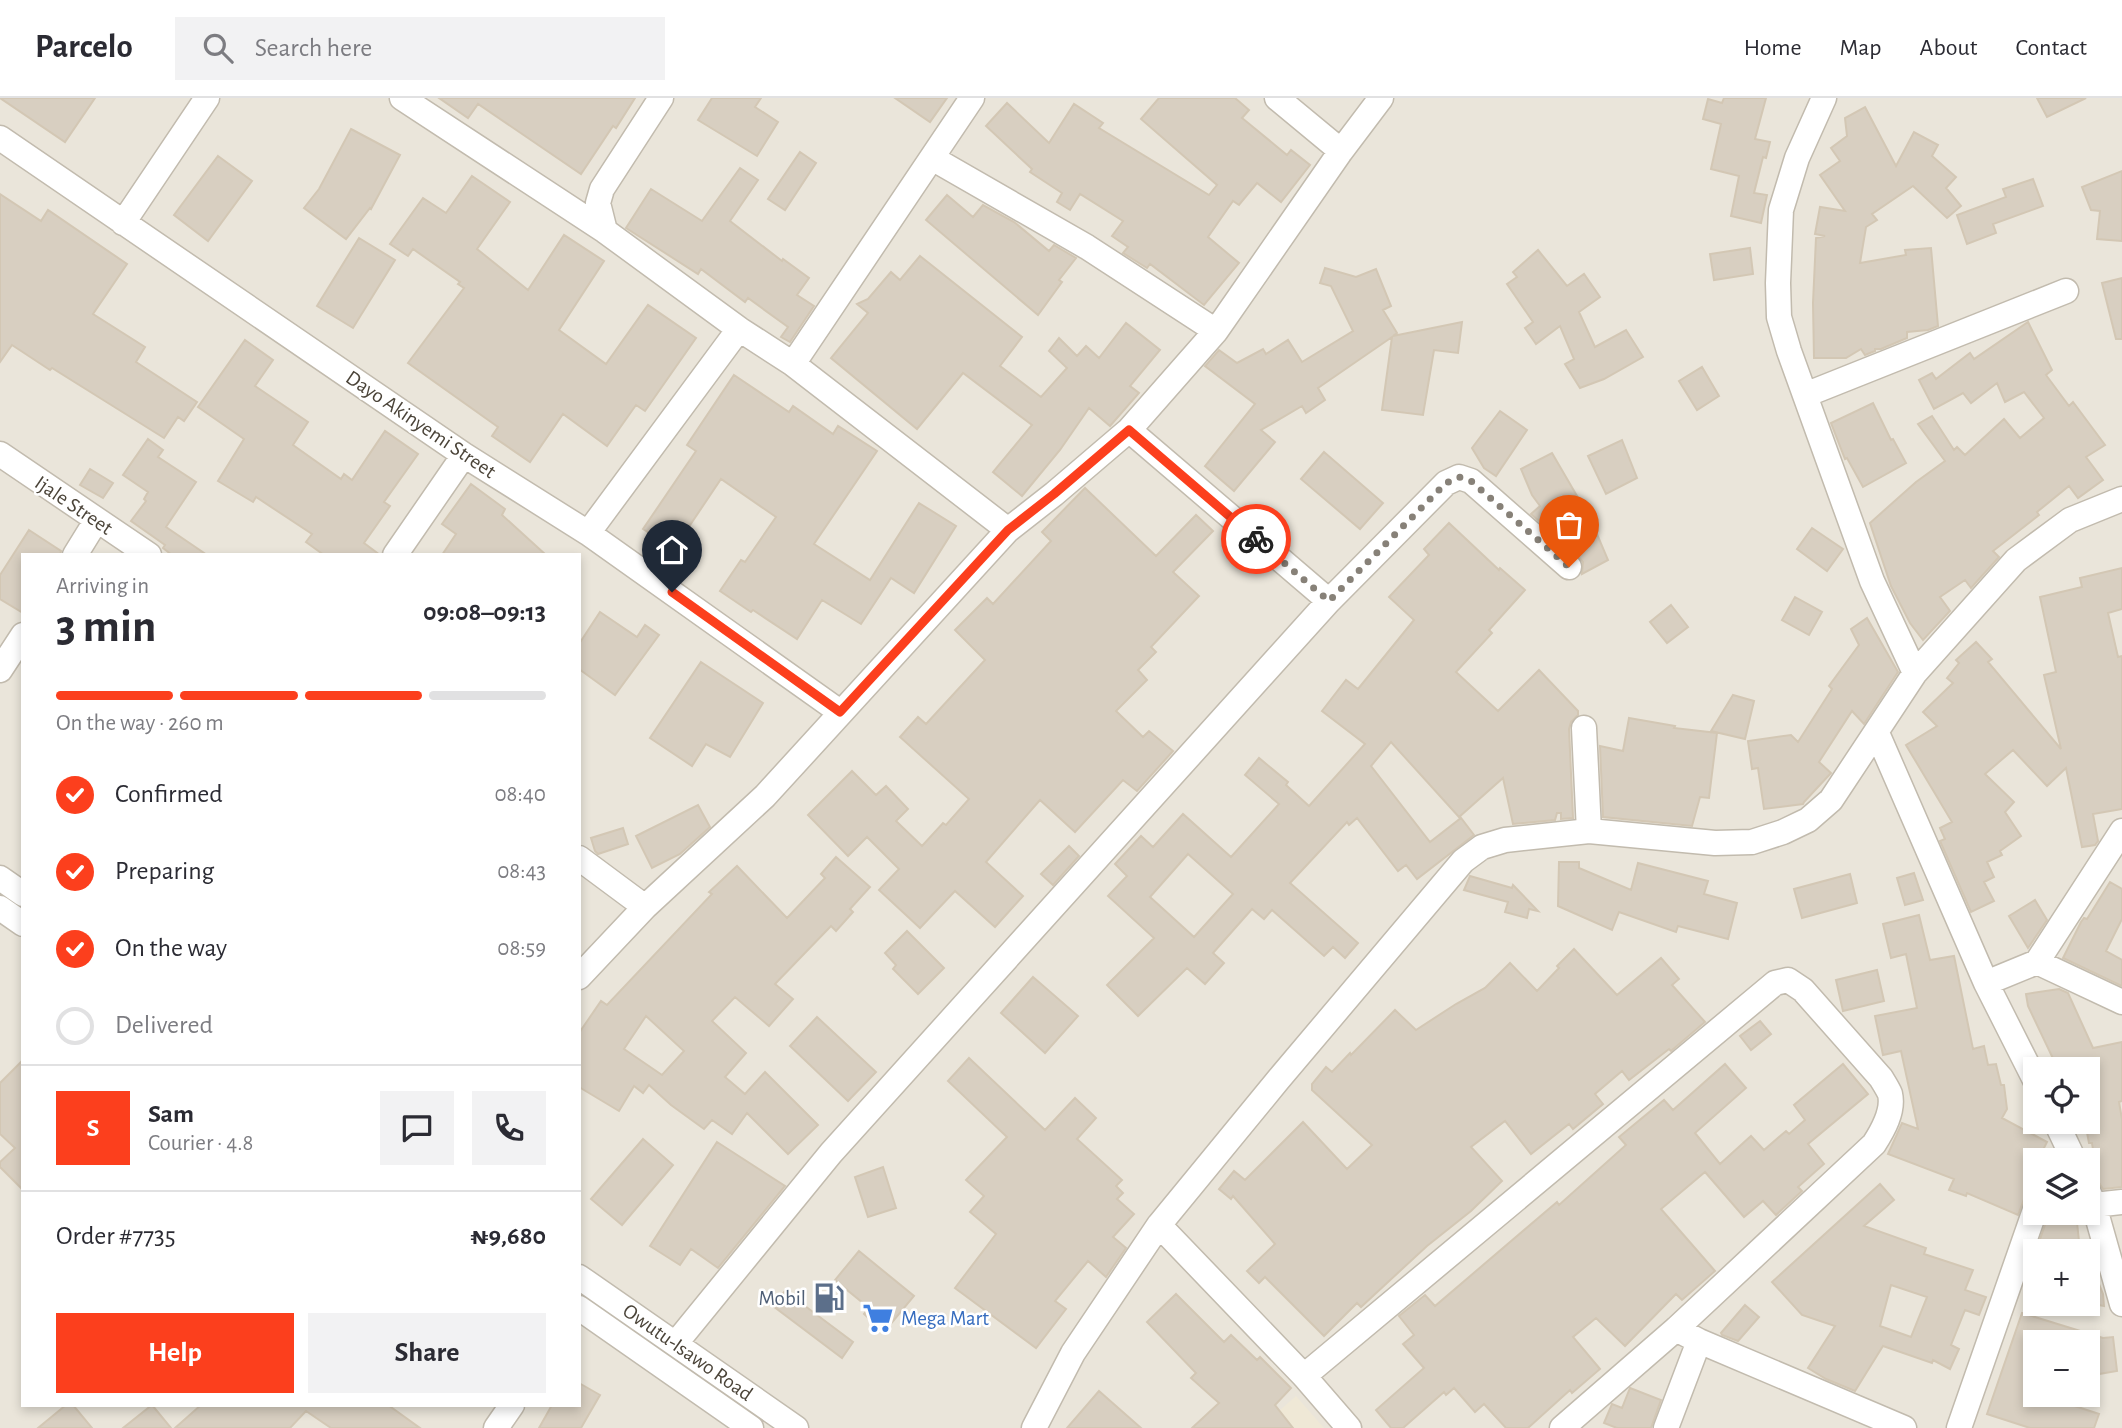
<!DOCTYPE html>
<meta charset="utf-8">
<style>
:root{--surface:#fff;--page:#f2f2f3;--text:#2b2b33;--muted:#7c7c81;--line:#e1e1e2;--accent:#fc3f1d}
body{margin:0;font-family:"Alegreya Sans",sans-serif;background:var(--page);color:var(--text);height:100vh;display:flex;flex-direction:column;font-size:26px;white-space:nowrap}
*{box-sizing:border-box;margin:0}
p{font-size:23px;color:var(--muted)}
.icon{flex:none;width:38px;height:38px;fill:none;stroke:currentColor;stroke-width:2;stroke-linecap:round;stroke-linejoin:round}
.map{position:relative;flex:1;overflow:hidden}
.drawer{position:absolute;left:21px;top:455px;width:560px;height:854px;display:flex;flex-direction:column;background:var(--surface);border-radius:0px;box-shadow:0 4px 10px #0003}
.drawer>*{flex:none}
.controls{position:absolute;left:2023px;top:959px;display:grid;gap:14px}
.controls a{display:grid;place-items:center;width:77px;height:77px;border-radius:0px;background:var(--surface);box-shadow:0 4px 10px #0003;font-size:35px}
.pin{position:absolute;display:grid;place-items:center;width:60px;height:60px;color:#fff;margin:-72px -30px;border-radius:50% 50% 50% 0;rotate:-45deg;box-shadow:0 0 7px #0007}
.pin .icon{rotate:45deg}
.courier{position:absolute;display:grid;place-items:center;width:70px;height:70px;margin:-35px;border:5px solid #fc3f1d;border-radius:50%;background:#fff;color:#222;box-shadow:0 2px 9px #0007}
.head em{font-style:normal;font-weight:600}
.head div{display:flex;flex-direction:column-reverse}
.head{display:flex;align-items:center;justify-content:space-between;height:119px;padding:0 35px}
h1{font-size:46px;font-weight:600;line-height:52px}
.bar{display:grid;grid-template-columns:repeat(4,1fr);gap:10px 7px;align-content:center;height:84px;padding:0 35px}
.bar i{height:9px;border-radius:5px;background:var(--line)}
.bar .selected{background:var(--accent)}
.bar p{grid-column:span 4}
.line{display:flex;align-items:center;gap:18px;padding:0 35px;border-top:2px solid var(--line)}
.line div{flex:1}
.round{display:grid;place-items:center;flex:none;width:74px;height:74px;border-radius:0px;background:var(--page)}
ol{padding:0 35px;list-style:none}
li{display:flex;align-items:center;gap:21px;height:77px}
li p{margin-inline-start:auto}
li .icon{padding:7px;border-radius:50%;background:var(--accent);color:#fff;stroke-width:4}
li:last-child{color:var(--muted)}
li i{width:38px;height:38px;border:4px solid var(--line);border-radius:50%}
.cta{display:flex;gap:14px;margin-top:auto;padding:14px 35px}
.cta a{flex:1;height:80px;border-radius:0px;background:var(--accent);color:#fff;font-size:28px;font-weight:600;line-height:80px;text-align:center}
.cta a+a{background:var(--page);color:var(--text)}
header{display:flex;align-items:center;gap:42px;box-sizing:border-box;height:98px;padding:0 35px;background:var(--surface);border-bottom:2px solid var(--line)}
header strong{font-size:33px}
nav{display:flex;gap:38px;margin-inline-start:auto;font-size:24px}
.search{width:490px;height:63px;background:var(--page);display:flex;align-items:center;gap:18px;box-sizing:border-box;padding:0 24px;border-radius:0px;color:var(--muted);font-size:26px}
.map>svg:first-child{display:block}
.residential{fill:#eae5da;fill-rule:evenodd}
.education{fill:#efe8d6}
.building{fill:#d8cfc1;stroke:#d3c7b4;stroke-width:2;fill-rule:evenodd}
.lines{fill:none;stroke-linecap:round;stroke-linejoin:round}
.minor-casing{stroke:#c2bbae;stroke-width:27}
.minor{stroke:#fff;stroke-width:24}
.done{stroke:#878178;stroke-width:7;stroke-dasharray:0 12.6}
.route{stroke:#fc3f1d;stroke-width:9}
.labels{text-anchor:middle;stroke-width:5;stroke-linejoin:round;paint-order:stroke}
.street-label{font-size:21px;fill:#4b4439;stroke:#fff}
.service-label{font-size:21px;fill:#4e5e75;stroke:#fff;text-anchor:end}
.shop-label{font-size:21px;fill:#366cbe;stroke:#fff;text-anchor:start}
</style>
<header>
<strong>Parcelo</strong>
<div class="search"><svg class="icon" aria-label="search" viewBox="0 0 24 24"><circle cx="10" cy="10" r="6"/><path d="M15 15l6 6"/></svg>Search here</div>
<nav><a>Home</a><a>Map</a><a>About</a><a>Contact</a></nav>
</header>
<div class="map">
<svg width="2122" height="1330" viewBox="0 0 2122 1330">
<rect width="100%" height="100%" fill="#f6f3ec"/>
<path class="residential" d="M0 0H2122V1330H0ZM23 457H579V1307H23ZM2035 971H2088V1024H2035ZM2035 1062H2088V1115H2035ZM2035 1153H2088V1206H2035ZM2035 1244H2088V1297H2035Z"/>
<path class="education" d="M1296 1298 1324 1330H1260Z"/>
<path class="building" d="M0 0H95L65 44Z
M439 0H635L616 30 613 28 581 76 478 6 468 20Z
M712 0H761L755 9 778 24 757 58 698 22Z
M895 0H947L930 24Z
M1159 0H1235L1249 12 1242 20 1287 57 1291 52 1310 67 1281 104 1257 85 1239 107 1233 103 1208 139 1239 165 1204 207 1150 166 1147 170 1123 155 1128 149 1112 138 1123 123 1080 96 1070 112 1057 104 1062 95 1030 74 1032 71 986 28 1007 5 1049 45 1074 6 1103 25 1099 30 1209 97 1217 87 1141 21Z
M1724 0H1766L1755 41 1770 44 1766 60 1763 59 1754 95 1767 97 1761 125 1731 118 1739 78 1711 71 1721 26 1703 21 1708 1 1722 5Z
M2037 0H2086L2047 19Z
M1865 9 1896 68 1914 34 1938 47 1932 58 1956 79 1946 90 1961 108 1947 120 1913 88 1872 116 1877 122 1866 129 1860 165 1906 157 1905 152 1931 150 1938 228 1928 232 1907 234V240L1881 251H1875V253L1865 257 1861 251 1846 260H1814L1813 205 1816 140 1825 138 1815 136 1820 109 1845 113 1820 77 1840 63 1831 50 1847 38 1845 20Z
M351 31 400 57 371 111 370 110 346 141 304 110 319 91Z
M800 54 816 65 785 112 768 101Z
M218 58 252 83 208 143 174 117Z
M740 70 758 82 730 123 782 163 783 161 809 180 797 197 814 208 790 244 781 239 788 229 748 200 745 204 701 171 698 176 626 130 651 91 702 123Z
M2122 73V143L2097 141 2100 113 2091 112 2082 89Z
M472 78 510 104 477 151 528 192 564 137 604 163 559 232 606 266 648 207 696 240 645 313 636 307 607 348 563 316 530 364 492 338 498 329 408 265 464 190 458 186 460 184 413 151 408 158 390 146 423 100 446 115Z
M2033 81 2043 108 1993 126 1996 135 1967 146 1957 117 2006 99 2003 91Z
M0 96 41 123 48 112 127 166 93 216 145 249 136 264 197 304 184 323 178 319 164 340 52 270 50 272 12 247 0 264Z
M947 97 973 119 983 107 1014 124 1049 153 1054 147 1076 160 1059 182 1062 184 1038 217 926 122Z
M359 140 395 162 353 230 317 208Z
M1750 150 1753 176 1714 182 1710 156Z
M1538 152 1567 188 1584 176 1600 199 1579 214 1595 249 1626 232 1643 259 1604 281 1580 290 1565 266 1574 261 1560 228 1536 246 1525 230 1533 224 1507 186 1517 179 1513 174Z
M920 158 1022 239 1000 268 1041 299 1067 270 1049 253 1059 240 1077 258 1086 248 1099 260 1126 225 1160 252 1130 288 1139 295 1110 328 1089 310 1060 352 1022 398 993 374 1032 327 963 275 917 331 831 260 868 215 857 206 868 201 891 174 900 182Z
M1325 170 1356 179 1376 171 1391 208 1383 212 1397 235 1393 238 1462 224 1458 255 1434 252 1423 317 1382 312 1392 239 1318 290 1325 302 1306 315 1302 308 1261 332 1275 344 1234 393 1205 368 1255 306 1205 268 1219 252 1237 265 1263 251 1266 256 1288 242 1302 264 1353 233 1331 188 1320 185Z
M2122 180V241H2116L2102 185Z
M2028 224 2052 272 2046 277 2069 308 2073 304 2105 347 2086 359 2103 382 2078 400 2069 388 2037 414 2039 417 1993 453 1999 459 1971 490 1965 482 1940 499 1950 513 1923 542 1910 525 1891 488 1870 425 1916 384 1945 363 1918 326 1932 318 1954 352 1957 349 1965 357 2004 321 2020 340 2044 320 2024 294 2005 304 1997 285 1971 305 1963 295 1934 311 1919 282 1932 275 1936 281 1970 255 1974 261Z
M245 242 273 262 255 288 308 324 293 347 341 381 344 376 352 382 385 333 418 356 384 404 390 408 364 445 380 457H324L306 444 312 436 256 399 253 404 218 383 244 341 198 309Z
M1702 269 1719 298 1697 312 1679 283Z
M734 277 789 314 793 308 833 336 838 328 877 353 814 446 870 482 919 405 956 428 914 495 891 480 861 526 822 502 797 541 753 512 751 514 720 493 741 462 745 464 776 419 721 381 674 451 643 431 696 353 687 347Z
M1873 305 1891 342 1893 341 1906 365 1863 389 1847 360 1845 361 1831 325Z
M1500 313 1527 332 1496 378 1484 370 1472 350Z
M148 341 163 352 158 359 196 384 166 429 207 457H172L163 450 165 447 131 423 146 403 144 401 148 394 123 377Z
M1622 342 1637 380 1606 396 1588 358Z
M1324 354 1383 405 1360 431 1301 381Z
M1552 355 1591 422 1608 462 1582 476 1583 464 1573 452 1567 437 1562 443 1531 416 1540 408 1532 397 1521 371Z
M90 371 113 385 103 400 80 387Z
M471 386 505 411 502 417 546 457H442L456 436 442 426Z
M1085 390 1156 458 1196 417 1213 433 1173 474 1199 498 1151 549 1156 554 1138 572 1147 582 1116 613 1143 639 1149 633 1173 653 1137 693 1123 682 1075 734 1040 702 986 764 1023 798 995 829 955 793 920 830 879 792 899 771 867 739 848 758 808 717 852 673 876 697 886 688 908 711 896 723 922 748 943 725 946 727 969 701 900 639 918 619 926 626 985 562 955 532 987 500 993 506 1051 443 1042 434Z
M1449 425 1499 472 1500 470 1525 492 1489 532 1492 535 1456 574 1498 613 1539 572 1578 613V617L1571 624 1569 631 1573 720 1561 721V715H1557L1555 722 1513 726 1503 680 1459 719 1391 644 1371 668 1430 744 1461 720 1474 737 1417 781 1406 767 1398 773 1357 720 1349 727 1347 724 1290 785 1358 845 1345 860 1333 849 1324 858 1272 812 1264 821 1252 811 1213 855 1224 865 1205 886 1187 870 1138 918 1107 887 1154 840 1108 798 1127 778 1115 766 1141 738 1153 749 1183 716 1231 759 1279 706 1245 677 1259 660 1288 684 1286 687 1309 708 1365 646 1322 613 1346 582 1358 591 1414 522 1389 499 1429 457 1424 451ZM1188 756 1233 796 1194 839 1150 799Z
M1812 430 1843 451 1827 473 1797 451Z
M29 432 61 453 60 457H23V515L0 501V477Z
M2122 470V511L2108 515 2118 559 2122 558V711L2093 716 2098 743 2095 747 2082 749 2066 670 2047 688 2013 652 1985 676 2014 704 2005 714 2021 738 2000 753 2002 757 1987 764 1994 779 1984 784 1994 803 1971 814 1940 743 1945 741 1940 730 1952 724 1906 647 1937 628 1923 614 1953 585 1947 580 1959 565 1956 562 1976 544 1992 561 1988 564 2061 651 2044 577 2056 574 2040 499 2082 489 2080 480Z
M1795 499 1822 514 1809 537 1782 522Z
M1671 507 1688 529 1667 545 1650 524Z
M600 514 637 539 645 527 659 537 615 597 579 571V546Z
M1867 520 1898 574 1864 626 1852 613 1819 664 1831 675 1804 704 1803 706 1764 711 1758 670 1752 671 1748 643 1791 637 1798 644 1832 591 1829 588 1859 547 1851 531Z
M701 564 763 605 730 659 706 646 692 668 650 640Z
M1733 597 1754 603 1745 641 1711 633Z
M1629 620 1675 628 1674 630 1717 635 1709 700 1700 699 1692 728 1603 719 1600 648 1623 653Z
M698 707 710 729 680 756 652 770 636 738Z
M623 730 628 746 598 756 595 753 591 740Z
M1069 748 1079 758 1053 787 1041 776Z
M836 759 870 789 850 811 853 814 836 833 831 828 775 886 793 901 769 928 735 899 712 923 746 955 725 979 745 996 765 974 818 1027 788 1056 747 1015 732 1036 712 1022 704 1031 671 1007 649 987 643 995 634 988 619 1013 579 989V935L601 903 607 907 712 796 709 794 737 768 787 820 825 780 821 776ZM646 918 684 953 662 977 624 951Z
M1559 764H1579V770L1631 792 1638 765 1708 783 1704 796 1737 805 1728 841 1678 828 1676 834 1619 814 1612 832 1558 808Z
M1914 775 1923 802 1905 807 1897 780Z
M1850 776 1857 805 1802 820 1794 791Z
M1470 778 1512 790 1513 787 1538 813 1529 811 1527 820 1505 814 1508 804 1464 792Z
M2110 784 2122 791V821L2106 853 2122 862V888L2063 860 2081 824 2084 820 2087 821Z
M2035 802 2047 822 2028 850 2009 818Z
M1919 817 1930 862 1954 858 1973 951 1984 948 1988 967 1996 966 2001 987H2004L2007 1011 2002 1020 2047 1044 2038 1062H2035V1067L2029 1079 2032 1080 2018 1117 1967 1095 1966 1098 1949 1092 1954 1081 1888 1056 1902 1025 1918 1031 1901 953 1883 957 1875 918 1917 910 1906 856 1891 860 1883 826Z
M907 833 944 870 918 896 893 871 896 867 885 855Z
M1574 851 1617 897 1661 860 1679 881 1672 887 1705 924 1671 953 1669 951 1629 982 1622 973 1595 996 1603 1006 1573 1031 1569 1026 1531 1056 1505 1023 1471 1049 1502 1083 1471 1113 1427 1148 1361 1209 1357 1205 1324 1238 1265 1179 1259 1185 1247 1173 1275 1146 1233 1098 1231 1101 1219 1091 1234 1073 1245 1082 1303 1024 1347 1071 1372 1047 1312 992V986L1326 969 1332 974 1350 955 1351 957 1395 912 1416 932 1456 906 1485 890 1510 865 1537 893 1559 870 1557 868Z
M1877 872 1884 903 1843 913 1836 882Z
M1033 879 1078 918 1045 955 1001 915Z
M2059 891 2068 895 2093 950 2122 944V1003L2119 1004 2122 1021V1089L2103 1091 2098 1083 2092 1045H2089L2085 1024H2088V971H2058L2028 908 2026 896Z
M817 919 876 974 848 1003 790 948Z
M1760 923 1771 936 1751 952 1740 938Z
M969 960 1045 1032 1075 1000 1096 1020 1077 1041 1122 1082 1116 1088 1123 1095 1117 1101 1134 1116 1113 1139 1126 1150 1106 1179 1088 1163 1055 1203 1066 1211 1036 1250 955 1190 996 1136 970 1114 984 1098 966 1082 1007 1039 948 983Z
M23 962V1092L0 1069V1064L15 1050 0 1036V985Z
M1725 966 1746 990 1695 1035 1720 1066 1751 1038 1764 1052 1786 1033 1789 1036 1805 1022 1794 1007 1843 966 1868 996 1808 1046 1824 1066 1798 1089 1802 1093 1776 1117 1763 1103 1744 1119 1705 1074 1661 1111 1715 1173 1682 1202 1676 1196 1625 1248 1596 1220 1573 1239 1600 1271 1572 1295 1570 1292 1528 1330H1506L1484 1306 1475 1314 1454 1290 1446 1297 1444 1294 1403 1330H1391L1376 1312 1424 1270 1403 1246 1414 1237 1399 1218 1425 1197 1435 1208 1557 1104 1559 1107 1626 1047 1619 1039 1664 1002 1673 1012Z
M643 1041 673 1067 622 1127 591 1101Z
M717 1044 785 1088 718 1170 691 1151 680 1167 650 1148Z
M883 1069 896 1110 868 1119 855 1079Z
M1880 1086 1894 1102 1864 1128 1926 1150 1924 1156 1973 1172 1965 1192 1986 1199 1979 1217 1965 1212 1951 1247 1959 1251 1950 1271 1933 1262 1932 1265 1883 1248 1855 1293 1826 1281 1808 1270 1835 1228 1802 1217 1772 1184ZM1891 1187 1927 1199 1911 1239 1880 1228Z
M2049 1115H2076L2080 1153H2036Z
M859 1153 914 1198 884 1234 864 1216 869 1210 835 1182Z
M2088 1159 2103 1196 2104 1208 2088 1205Z
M785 1193 853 1244 842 1260 773 1208Z
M1176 1196 1224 1244 1231 1237 1257 1262 1260 1259 1291 1290 1275 1307 1293 1330H1192L1219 1305 1191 1280 1196 1275 1147 1224Z
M1745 1207 1759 1219 1738 1243 1722 1237 1721 1235Z
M2022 1215 2103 1240 2113 1239 2117 1273 2099 1276 2095 1244H2035V1270L2028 1292 2035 1295V1297H2041L2099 1316 2094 1330H2030L1987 1316Z
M579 1285 600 1297 581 1330H539L552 1307H579Z
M1630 1290 1661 1302 1651 1330H1617L1604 1325 1612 1306 1622 1310Z
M1099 1293 1141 1330H1067Z
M66 1307H73L92 1330H38Z
M152 1307 171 1330H123Z
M201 1307H388L420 1330H331L306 1313 290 1330H175Z"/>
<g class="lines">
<g class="minor-casing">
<path id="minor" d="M402 0 605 133 739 231 793 266 1008 432
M1277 0 1341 53
M1824 0 1797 60 1781 112 1778 185 1779 219 1789 253 1872 483 1915 575
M0 40 464 357 588 435 840 614
M932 60 1087 149 1216 233
M123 125 207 0
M605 133 598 105 602 91 661 0
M793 266 972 0
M1805 297 2066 193
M1129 332 1329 503
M0 356 149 457
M588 435 739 231
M75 457 96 423
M395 457 464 357
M0 572 23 537
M1584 630 1589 733
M1877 635 1986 885 2035 982
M579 760 645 809
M0 780 23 796
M0 810 23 826
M2037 864 2122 904
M579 879 645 809 765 698 1008 432 1054 396 1129 332 1216 233 1341 53 1381 0
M1986 885 2037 864 2122 733
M2056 1024 2074 1062
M2088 1093 2094 1107 2122 1206
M2094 1107 2122 1104
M1159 1127 1304 1278 1349 1330
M579 1179 796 1330
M579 1210 751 1330
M1676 1231 1699 1243 1904 1330
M676 1245 831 1055 1329 503 1446 385 1459 379 1471 383 1569 469
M1304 1278 1775 885 1788 882 1803 892 1881 980C1884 985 1888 991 1890 996 1894 1013 1883 1032 1874 1046L1676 1231 1562 1330
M496 1330 512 1307
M1034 1330 1073 1255 1159 1127 1278 982 1463 763 1482 749 1505 742 1589 733 1715 745 1752 744 1783 734 1808 722 1831 702 1915 575 2016 462 2070 422 2122 401
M1666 1330 1699 1243
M1959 1330 2035 1112"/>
</g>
<use href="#minor" class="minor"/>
</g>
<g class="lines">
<path class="done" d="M1256 441 1329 503 1446 385 1459 379 1471 383 1569 469"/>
<path class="route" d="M672 494 840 614 1008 432 1054 396 1129 332 1256 441"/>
</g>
<defs>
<g id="fuel-bare" transform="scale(2.415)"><path d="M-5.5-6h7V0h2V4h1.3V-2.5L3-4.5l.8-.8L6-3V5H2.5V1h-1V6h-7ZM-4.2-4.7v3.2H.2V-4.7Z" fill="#5c6f8a" stroke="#fff" stroke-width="2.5" paint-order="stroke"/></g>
<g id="supermarket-bare" transform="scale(2.415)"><path d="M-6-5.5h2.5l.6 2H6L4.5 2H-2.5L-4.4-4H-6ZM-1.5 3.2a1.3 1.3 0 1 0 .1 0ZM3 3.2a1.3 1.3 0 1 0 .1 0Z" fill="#3f7fe0" stroke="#fff" stroke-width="2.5" paint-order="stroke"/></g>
</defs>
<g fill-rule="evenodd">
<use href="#fuel-bare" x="829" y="1200"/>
<use href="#supermarket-bare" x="878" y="1220"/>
</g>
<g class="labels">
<g class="street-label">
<text transform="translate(421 326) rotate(34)" y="7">Dayo Akinyemi Street</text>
<text transform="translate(74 407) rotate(34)" y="7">Ijale Street</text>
<text transform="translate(688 1254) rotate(35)" y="7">Owutu-Isawo Road</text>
</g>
<g class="service-label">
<text x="806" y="1207">Mobil</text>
</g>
<g class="shop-label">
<text x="901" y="1227">Mega Mart</text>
</g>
</g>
</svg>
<div class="controls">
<a><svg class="icon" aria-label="locate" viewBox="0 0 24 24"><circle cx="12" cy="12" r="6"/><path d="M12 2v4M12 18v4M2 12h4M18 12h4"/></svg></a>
<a><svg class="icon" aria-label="layers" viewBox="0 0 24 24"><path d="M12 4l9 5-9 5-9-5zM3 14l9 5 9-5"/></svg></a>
<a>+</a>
<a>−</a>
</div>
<div class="pin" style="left:1569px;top:469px;background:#ea580c"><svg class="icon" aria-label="bag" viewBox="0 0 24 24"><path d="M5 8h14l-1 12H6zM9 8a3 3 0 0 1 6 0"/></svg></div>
<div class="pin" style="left:672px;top:494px;background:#1f2937"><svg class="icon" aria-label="home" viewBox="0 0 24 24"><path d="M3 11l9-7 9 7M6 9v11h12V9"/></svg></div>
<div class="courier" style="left:1256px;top:441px"><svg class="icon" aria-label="bike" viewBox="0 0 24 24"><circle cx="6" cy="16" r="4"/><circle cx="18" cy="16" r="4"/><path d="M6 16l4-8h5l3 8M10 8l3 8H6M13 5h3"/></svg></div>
<section class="drawer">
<div class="head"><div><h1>3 min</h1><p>Arriving in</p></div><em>09:08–09:13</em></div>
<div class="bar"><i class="selected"></i><i class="selected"></i><i class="selected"></i><i></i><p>On the way · 260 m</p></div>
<ol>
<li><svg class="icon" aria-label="check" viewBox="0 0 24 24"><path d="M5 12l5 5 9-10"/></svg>Confirmed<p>08:40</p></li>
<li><svg class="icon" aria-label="check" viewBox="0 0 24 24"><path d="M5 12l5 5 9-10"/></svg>Preparing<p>08:43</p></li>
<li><svg class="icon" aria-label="check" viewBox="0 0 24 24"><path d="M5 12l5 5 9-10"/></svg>On the way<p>08:59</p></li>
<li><i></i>Delivered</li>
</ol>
<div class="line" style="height:126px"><b class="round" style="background:var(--accent);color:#fff">S</b><div><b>Sam</b><p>Courier · 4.8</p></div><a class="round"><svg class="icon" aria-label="chat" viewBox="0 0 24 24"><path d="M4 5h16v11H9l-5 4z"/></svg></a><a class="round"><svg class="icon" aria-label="phone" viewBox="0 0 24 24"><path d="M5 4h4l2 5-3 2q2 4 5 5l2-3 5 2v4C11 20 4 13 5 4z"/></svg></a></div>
<div class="line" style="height:91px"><div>Order #7735</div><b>₦9,680</b></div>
<div class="cta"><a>Help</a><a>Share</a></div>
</section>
</div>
